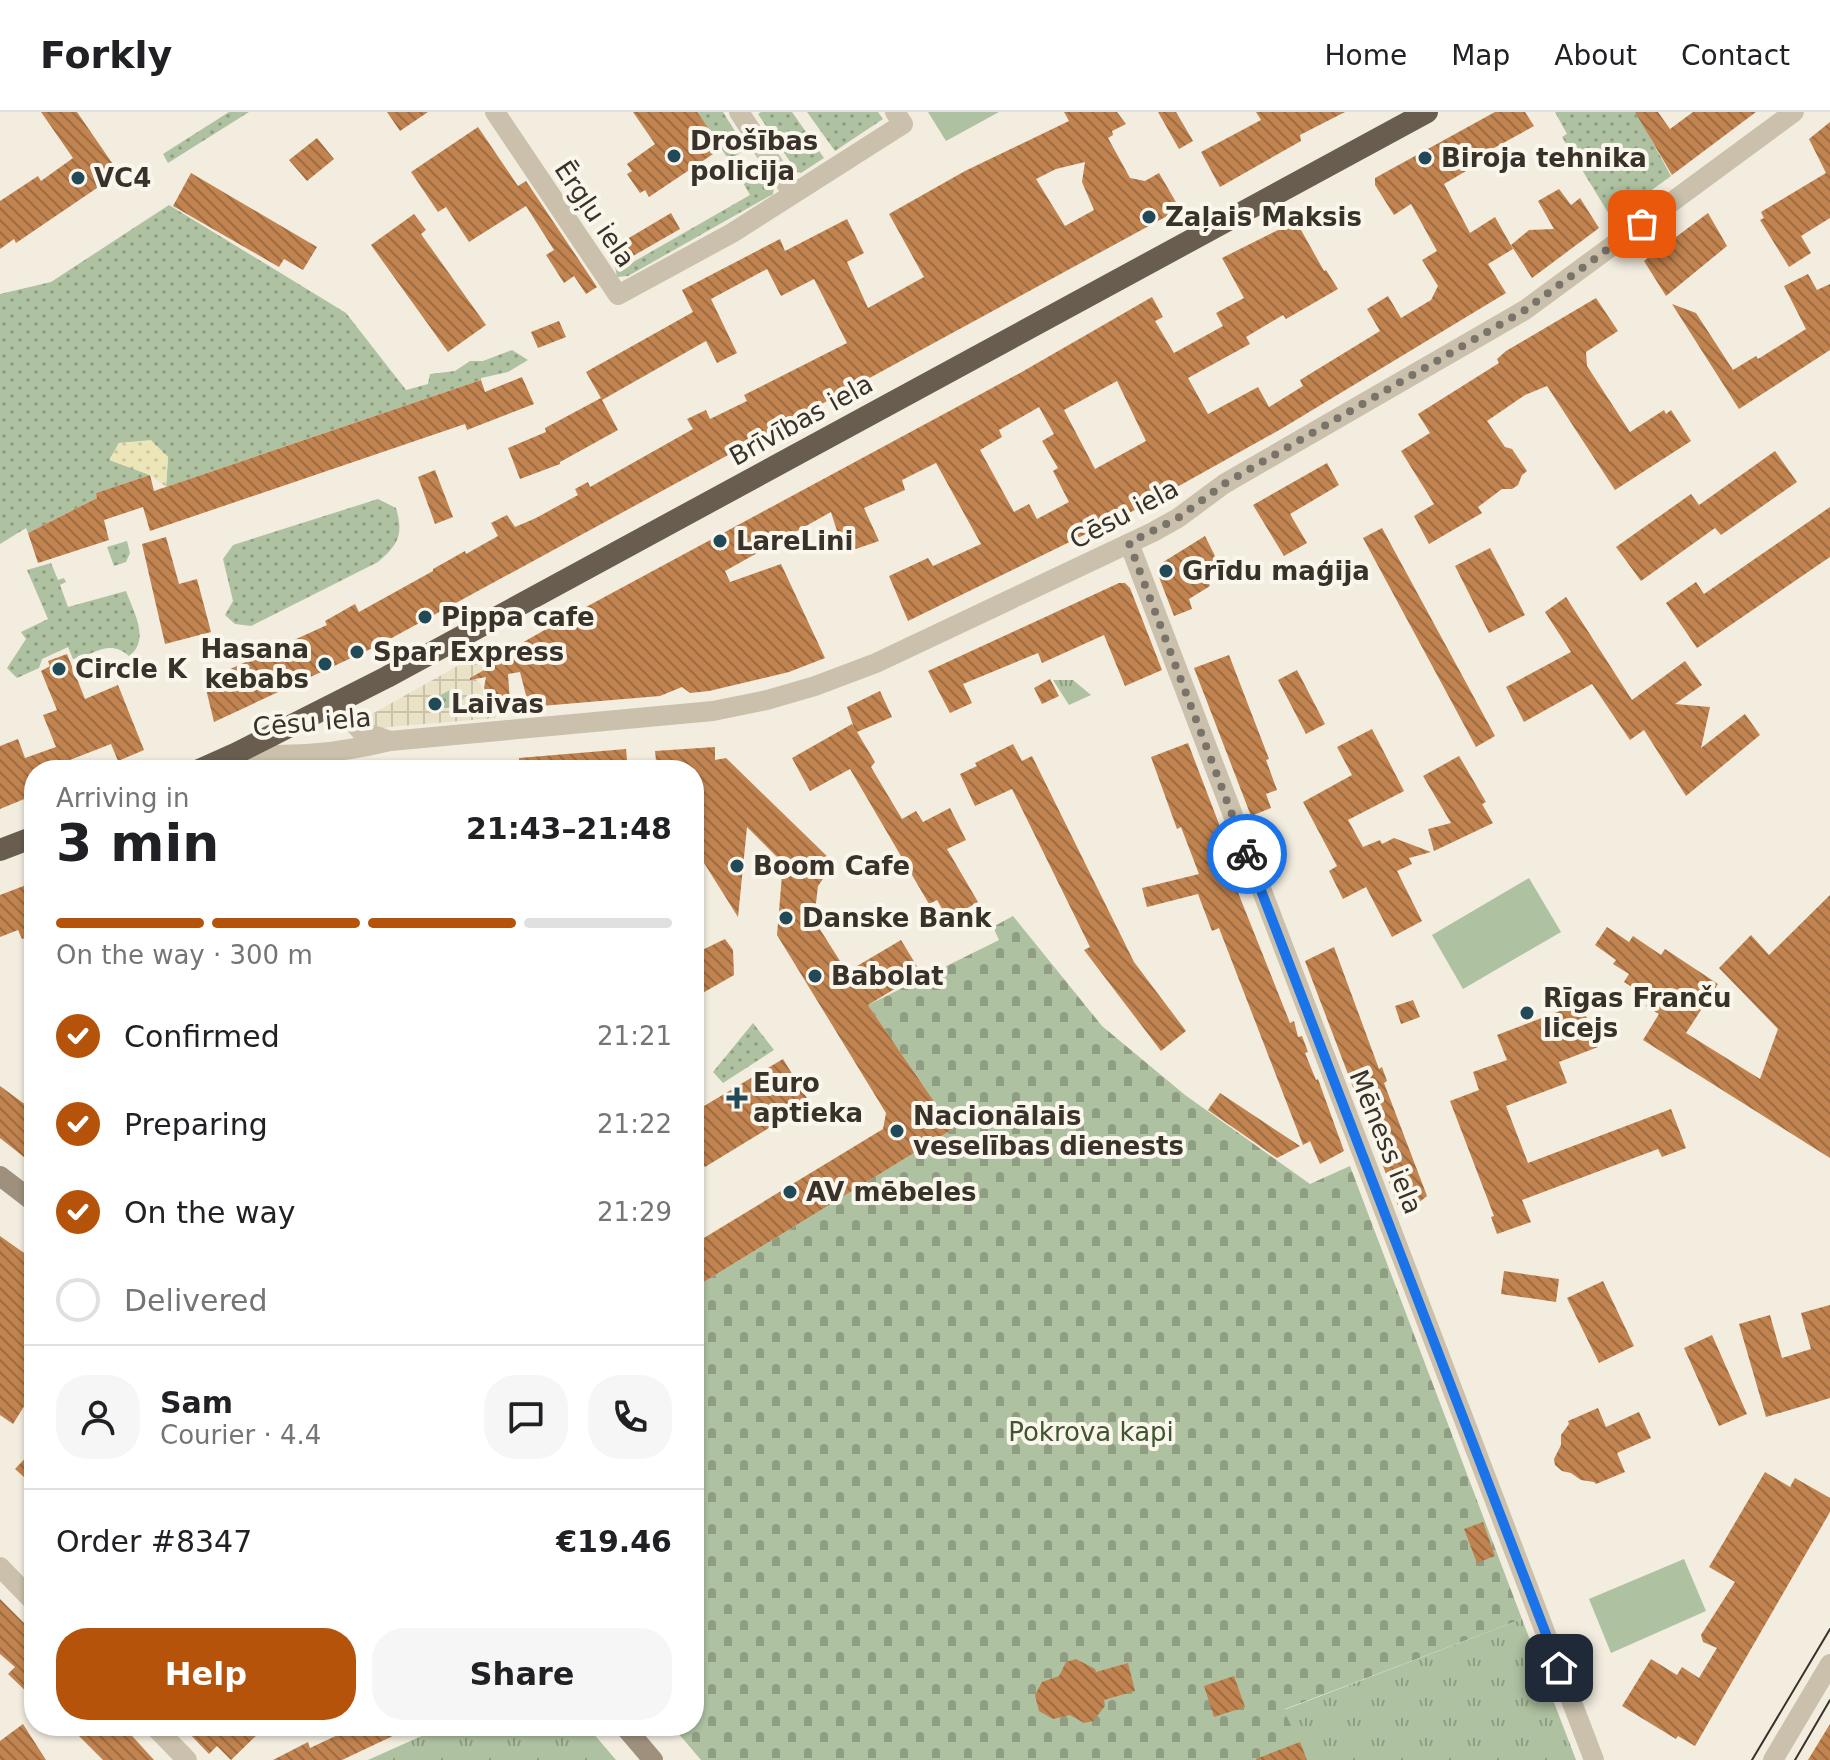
<!DOCTYPE html>
<meta charset="utf-8">
<style>
:root{--surface:#fff;--page:#f6f6f6;--text:#202124;--muted:#757577;--line:#e0e0e0;--accent:#b45309}
body{margin:0;font-family:"DejaVu Sans",sans-serif;background:var(--page);color:var(--text);height:100vh;display:flex;flex-direction:column;font-size:30px;white-space:nowrap}
*{box-sizing:border-box;margin:0}
p{font-size:26px;color:var(--muted)}
.icon{flex:none;width:44px;height:44px;fill:none;stroke:currentColor;stroke-width:2;stroke-linecap:round;stroke-linejoin:round}
.map{position:relative;flex:1;overflow:hidden}
.panel{position:absolute;left:24px;top:648px;width:680px;height:976px;display:flex;flex-direction:column;background:var(--surface);border-radius:32px;box-shadow:0 2px 6px #0004}
.panel>*{flex:none}
.pin{position:absolute;display:grid;place-items:center;width:68px;height:68px;color:#fff;margin:-34px;border-radius:16px;box-shadow:0 4px 12px #0006}
.courier{position:absolute;display:grid;place-items:center;width:80px;height:80px;margin:-40px;border:6px solid #1a73e8;border-radius:50%;background:#fff;color:#222;box-shadow:0 2px 10px #0007}
.overview em{font-style:normal;font-weight:700}
.overview div{display:flex;flex-direction:column-reverse}
.overview{display:flex;align-items:center;justify-content:space-between;height:136px;padding:0 32px}
h1{font-size:52px;font-weight:700;line-height:60px}
.bar{display:grid;grid-template-columns:repeat(4,1fr);gap:12px 8px;align-content:center;height:96px;padding:0 32px}
.bar i{height:10px;border-radius:6px;background:var(--line)}
.bar .selected{background:var(--accent)}
.bar p{grid-column:span 4}
.line{display:flex;align-items:center;gap:20px;padding:0 32px;border-top:2px solid var(--line)}
.line div{flex:1}
.round{display:grid;place-items:center;flex:none;width:84px;height:84px;border-radius:32px;background:var(--page)}
ol{padding:0 32px;list-style:none}
li{display:flex;align-items:center;gap:24px;height:88px}
li p{margin-inline-start:auto}
li .icon{padding:8px;border-radius:50%;background:var(--accent);color:#fff;stroke-width:4}
li:last-child{color:var(--muted)}
li i{width:44px;height:44px;border:4px solid var(--line);border-radius:50%}
.cta{display:flex;gap:16px;margin-top:auto;padding:16px 32px}
.cta a{flex:1;height:92px;border-radius:32px;background:var(--accent);color:#fff;font-size:32px;font-weight:700;line-height:92px;text-align:center}
.cta a+a{background:var(--page);color:var(--text)}
header{display:flex;align-items:center;gap:48px;box-sizing:border-box;height:112px;padding:0 40px;background:var(--surface);border-bottom:2px solid var(--line)}
header strong{font-size:38px}
nav{display:flex;gap:44px;margin-inline-start:auto;font-size:28px}
.map>svg:first-child{display:block}
.grass{fill:url(#grass-dots)}
.sand{fill:url(#sand-dots)}
.cemetery{fill:url(#cemetery-stones)}
.park{fill:url(#park-tufts)}
.pitch{fill:#aec1a0}
.plaza{fill:url(#plaza-grid);fill-rule:evenodd}
.building{fill:url(#building-back-hatch);fill-rule:evenodd}
.lines{fill:none;stroke-linecap:round;stroke-linejoin:round}
.minor{stroke:#cac0ab;stroke-width:20}
.tertiary{stroke:#cac0ab;stroke-width:20}
.secondary{stroke:#9e907d;stroke-width:20}
.trunk{stroke:#695d4f;stroke-width:22}
.tram{stroke:#38322a;stroke-width:2}
.done{stroke:#797369;stroke-width:8;stroke-dasharray:0 14.4}
.route{stroke:#1a73e8;stroke-width:10}
.poi-dot{fill:#214958;stroke:#faf6ec;stroke-width:3}
.labels{text-anchor:middle;stroke-width:8;stroke-linejoin:round;paint-order:stroke}
.poi-label{font-size:26px;font-weight:bold;fill:#38322a;stroke:#faf6ec;text-anchor:start}
.street-label{font-size:26px;fill:#38322a;stroke:#faf6ec}
.park-label{font-size:26px;fill:#3f552f;stroke:#faf6ec}
</style>
<header>
<strong>Forkly</strong>
<nav><a>Home</a><a>Map</a><a>About</a><a>Contact</a></nav>
</header>
<div class="map">
<svg width="1830" height="1648" viewBox="0 0 1830 1648">
<defs>
<pattern id="grass-dots" width="8" height="8" patternUnits="userSpaceOnUse" patternTransform="scale(2)"><rect width="8" height="8" fill="#aec1a0"/><path d="M2 2h.1M6 6h.1" fill="none" stroke="#8f9d83" stroke-width="1.8" stroke-linecap="round"/></pattern>
<pattern id="sand-dots" width="8" height="8" patternUnits="userSpaceOnUse" patternTransform="scale(2)"><rect width="8" height="8" fill="#ebe5b8"/><path d="M2 2h.1M6 6h.1" fill="none" stroke="#cac59e" stroke-width="1.8" stroke-linecap="round"/></pattern>
<pattern id="cemetery-stones" width="16" height="16" patternUnits="userSpaceOnUse" patternTransform="scale(2)"><rect width="16" height="16" fill="#aec1a0"/><path d="M2 7V4a2 2 0 0 1 4 0v3zM10 15v-3a2 2 0 0 1 4 0v3z" fill="#8f9d83"/></pattern>
<pattern id="park-tufts" width="24" height="20" patternUnits="userSpaceOnUse" patternTransform="scale(2)"><rect width="24" height="20" fill="#aec1a0"/><path d="M3 7l-1-3M5 7V3M7 7l1-3M15 17l-1-3M17 17v-4M19 17l1-3" fill="none" stroke="#8f9d83"/></pattern>
<pattern id="plaza-grid" width="8" height="8" patternUnits="userSpaceOnUse" patternTransform="scale(2)"><rect width="8" height="8" fill="#e9e2c7"/><path d="M0 4h8M4 0v8" fill="none" stroke="#c9c2ab"/></pattern>
<pattern id="building-back-hatch" width="6" height="6" patternUnits="userSpaceOnUse" patternTransform="scale(2)"><rect width="6" height="6" fill="#c1834f"/><path d="M-1 5l2 2M0 0l6 6M5-1l2 2" fill="none" stroke="#9e6c42"/></pattern>
</defs>
<rect width="100%" height="100%" fill="#f2eddf"/>
<path class="grass" d="M229 0H249L168 51 163 42Z
M696 0H723L746 37 729 48Z
M761 0H792L824 46 801 61 797 60 758 2Z
M807 0H878L883 7 835 39Z
M1555 0H1636L1671 64 1612 107 1562 25 1567 22Z
M755 51 774 76 773 82 628 164 617 165 614 149 628 153 750 83 738 62Z
M169 93 346 201 406 278 428 272 430 262 455 259 470 249H483L512 238 528 248 508 260 481 266V268L166 375 168 345 151 329 119 331 110 348 150 363 96 381 97 386 28 421 26 416 0 432V182L51 170Z
M378 387 396 396C404 423 398 433 378 450L251 514 235 512 225 503 233 489 223 447 233 433Z
M127 429 130 441 126 450 114 454 107 435Z
M51 451 58 468 64 466 66 470 60 473 68 495 126 479C133 499 151 528 129 544 109 526 95 543 73 547L68 535 42 547 39 556 17 566 7 556 26 527 21 520 48 507 27 458Z
M450 578 462 581 464 586C457 597 444 599 433 593L436 585Z
M753 911 774 938 723 971 713 960Z"/>
<path class="sand" d="M151 328 168 345 166 375 150 363 109 348 119 331Z"/>
<path class="cemetery" d="M1013 804 1102 914 1185 983 1310 1072 1350 1054 1522 1507 1285 1597 1306 1648H701L672 1614H694V1176L953 1017 868 893 999 828 993 815Z"/>
<path class="park" d="M1053 568H1073L1091 583 1069 593Z
M1522 1507 1576 1648H1306L1284 1598Z
M444 1614H587L616 1648H368Z"/>
<path class="pitch" d="M928 0H999L946 29Z
M1529 766 1561 820 1463 877 1432 823Z
M1684 1447 1706 1499 1611 1541 1589 1487Z"/>
<path class="plaza" d="M479 542 488 556 473 565 480 571 485 585 496 593V606L377 616 369 611 372 602ZM450 578 462 581 464 586 460 592 445 597 433 593 436 585Z"/>
<path class="building" d="M41 0H77L119 61 16 131 14 127 0 137V89L38 64 41 69 73 46Z
M387 0H428L400 19Z
M633 0H697L722 36 649 85 645 78 640 81 627 62 632 59 627 52 655 32Z
M1064 0H1117L1126 12 1112 19 1113 23 1108 26 1130 66 1145 69 1159 61 1180 97 377 534 214 610 204 569 327 513 325 509 355 492 359 500 433 459V457L465 439 466 442 498 424 491 411 507 403 515 415 536 406 578 383 575 377 588 370 590 375 693 317 687 307 706 298 710 307 747 289 744 283 847 231 814 167 781 184 767 157 711 187 737 241 717 251 706 229 602 288 618 318 560 350V352L520 367 508 336 546 320 545 316 601 286 586 260 693 200 682 178 780 127 785 139 847 107 864 141 847 150 868 196 924 165 889 102 965 59 1069 9ZM1085 50 1082 70 1094 98 1065 114 1036 67 1056 57Z
M1158 0H1176L1193 29 1179 37Z
M1256 0H1345L1300 23 1301 29 1220 75 1201 40 1261 8Z
M1495 0H1525L1534 14 1463 53 1466 59 1444 72 1470 121 1495 105 1513 137 1488 152 1506 181 1281 317 1143 394 908 509 889 464 928 446 933 454 981 432 936 351 902 368 905 378 864 396 879 429 844 441 831 400 725 459 730 470 781 452 825 546 789 560 709 579 690 581 682 575 660 584 529 595 520 560 508 562 510 591 488 583 484 576 486 565 470 568V566L500 549 497 545 573 502 1020 261 1152 185 1163 205 1155 209 1174 241 1223 214 1216 201 1244 186 1222 146 1296 109 1324 159 1326 158 1338 177 1286 207 1283 203 1246 225 1250 232 1188 266 1208 302 1258 275 1269 295 1303 274 1300 268 1380 219 1367 197 1388 184 1401 206 1431 188 1438 174 1422 148 1437 139 1411 92 1394 103 1375 73V66ZM1117 269 1146 329 1095 357 1064 298ZM1039 295 1054 322 1042 329 1058 356 1053 359 1069 390 1037 407 1029 392 1014 400 980 338 1002 325 999 318Z
M1635 0H1658L1670 17 1693 0H1756L1672 63Z
M1830 10V106L1801 124 1811 141 1789 155 1760 108 1764 106 1761 100 1826 61 1809 27Z
M478 15 518 74 526 69 597 175 586 182 574 164 564 171 546 143 554 138 526 94 469 130 446 95 438 100 411 60Z
M317 26 334 47 307 69 289 48Z
M191 61 317 135 303 158 284 147 279 155 173 94Z
M1559 77 1571 93 1580 86 1599 116 1532 166 1511 133 1529 118 1554 117 1538 89Z
M671 101 680 117 626 148 617 133Z
M1708 101 1727 134 1666 184 1644 149Z
M414 102 426 118 421 122 486 213 448 240 371 133Z
M1808 162 1817 178 1830 172V238L1739 297 1672 192 1696 201 1733 258 1756 244 1758 247 1806 217 1784 174Z
M1596 186 1618 219 1586 240 1587 254 1630 320 1664 298 1666 302 1671 298 1691 329 1615 378 1547 274 1525 283 1487 309 1505 335 1512 337 1527 359 1522 363 1518 373 1512 377H1502L1478 395 1482 401 1429 432 1414 404 1434 392 1401 339 1430 321 1418 302 1499 251 1497 247 1506 239Z
M559 209 566 225 538 236 531 220Z
M522 265 534 292 467 318 465 312 150 419 143 395 104 408 109 428 38 451 28 421 97 386 96 381 150 363 154 379 481 268 485 280Z
M1775 339 1797 370 1721 423 1715 416 1641 469 1616 435 1691 382 1699 393Z
M1327 351 1339 373 1290 402 1307 431 1284 444 1253 393Z
M435 358 453 405 435 412 418 365Z
M1830 395V445L1697 536 1666 491 1696 470 1704 482Z
M1382 416 1495 624 1476 635 1363 426Z
M1205 424 1220 454 1204 462 1210 474 1189 487 1192 497 1174 504 1157 460 1160 452Z
M166 425 179 472 197 467 211 520 165 532 142 432Z
M1490 436 1525 503 1489 521 1455 454Z
M1119 471H1125L1130 476 1162 558 1125 574 1104 523 1042 551 1038 541 963 572 972 591 950 601 928 559Z
M1566 485 1632 588 1685 549 1702 573 1675 592 1710 595 1701 636 1745 602 1760 623 1686 684 1644 618 1630 628 1592 572 1524 610 1506 575 1571 540 1545 500Z
M67 542 85 587 118 573 144 638 118 649 111 632 44 658H34V683L0 697V634L18 627 25 646 56 635 43 603 57 598 41 559 50 554 48 549Z
M1229 543 1269 647 1266 648 1277 678 1266 682 1271 696 1251 704 1194 556Z
M1297 558 1325 612 1306 622 1278 568Z
M1050 567 1059 584 1042 592 1034 576Z
M880 579 892 605 857 620 875 650 871 655 902 707 916 699 923 710 950 696 966 728 947 737 978 790 948 807 937 788 929 792 850 657 810 679 792 646 852 612 854 616 847 595Z
M1372 617 1404 679 1348 708 1363 735 1380 728 1382 732 1394 726 1431 740 1409 746 1412 752 1397 759 1422 809 1392 825 1366 775 1343 787 1329 759 1337 754 1303 690 1352 663 1337 635Z
M1188 631 1242 772 1235 773 1290 911 1294 909 1298 925 1302 924 1308 940 1305 941 1316 968 1318 967 1344 1039 1320 1052 1310 1029 1303 1033 1219 816 1212 819 1198 782 1147 795 1142 776 1199 762 1181 715 1177 717 1151 645Z
M1013 632 1022 649 1032 644 1134 850 1186 919 1161 939 1084 838 1090 835 1012 677 975 694 960 662 977 654 975 651Z
M715 635V648L726 646 834 751 818 774 814 808 847 860 901 828 921 861 868 893 953 1017 694 1176V1132L883 1017 886 1001 777 823 783 751 747 715 738 805 694 735V658H657L655 639Z
M626 637 628 658H519V646Z
M1459 644 1486 690 1482 692 1493 711 1434 739 1428 717 1451 711 1423 664Z
M34 770V822L22 827 18 818 0 825V783Z
M1830 783V1046L1643 928 1659 902 1646 894 1651 887 1624 870 1629 862 1613 852 1616 848 1595 833 1607 815 1629 830 1633 824 1661 843 1665 837 1718 872 1686 921 1760 967 1778 917 1719 856 1751 823 1769 843Z
M725 827 733 838 734 863 694 886V842Z
M1334 835 1379 957 1382 955 1387 969 1384 971 1427 1084 1402 1104 1305 849Z
M1413 888 1420 905 1401 912 1395 894Z
M1581 891 1598 935 1559 950 1567 971 1506 994 1528 1051 1671 997 1686 1036 1662 1045 1658 1037 1522 1088 1531 1110 1497 1122 1491 1105 1494 1104 1450 989 1479 978 1473 960 1507 948 1497 923Z
M783 947 810 991 705 1055 694 1037V1000Z
M0 974 34 999V1053L0 1026Z
M1220 981 1300 1034 1277 1046 1208 998Z
M0 1124 34 1148V1267L28 1277 33 1280 13 1312 0 1303Z
M1504 1159 1559 1167 1556 1190 1501 1182Z
M1603 1169 1634 1234 1599 1251 1567 1186Z
M1830 1193V1286L1766 1305 1739 1212 1770 1203 1782 1246 1811 1237 1801 1201Z
M1712 1223 1747 1302 1719 1314 1684 1236Z
M1598 1296 1606 1315 1639 1300 1651 1326 1617 1341 1625 1360 1596 1372 1594 1370 1581 1368 1571 1361 1562 1359 1555 1353 1554 1347 1561 1333V1323L1569 1312 1568 1309Z
M34 1337V1374L15 1357Z
M1765 1360 1790 1375 1795 1366 1830 1386V1400L1695 1634 1678 1624 1676 1627 1622 1594 1651 1547 1677 1563 1682 1555 1699 1566 1717 1536 1703 1530 1701 1523 1735 1470 1709 1455Z
M1483 1410 1495 1444 1477 1451 1464 1417Z
M0 1487 34 1521V1587L8 1562 15 1555 0 1542Z
M1076 1547 1095 1557 1096 1560 1128 1551 1135 1579 1104 1588 1105 1594 1093 1609 1084 1611 1070 1603 1053 1607 1039 1599 1035 1583 1042 1570 1059 1564 1066 1550Z
M1234 1564 1245 1595 1214 1605 1204 1574Z
M23 1612 46 1648H0V1629Z
M1830 1612V1648H1808Z
M69 1614H123L154 1648H103Z
M182 1614H266L231 1648 217 1634 209 1642Z
M357 1614H414L342 1648H273L308 1630 310 1636Z
M1300 1630 1307 1648H1256V1647Z"/>
<g class="lines">
<path class="minor" d="M495 0 618 183 732 121 903 12 895 0
M739 0 793 82
M1129 431 1594 1648
M337 592 361 619 390 629
M237 641C288 646 341 641 390 629L713 599 767 588 815 574 876 551 1153 420 1178 406 1224 372 1525 198 1794 0
M0 1455 34 1490
M154 1614 187 1648"/>
<path class="tertiary" d="M1773 1648 1830 1552"/>
<path class="secondary" d="M0 1064 34 1090
M624 1614 653 1648"/>
<path class="trunk" d="M199 658 237 641 387 565 1427 0
M0 738 34 725"/>
<path class="tram" d="M1752 1648 1830 1517
M1795 1648 1830 1588"/>
</g>
<g class="lines">
<path class="done" d="M1247 742 1129 431 1178 406 1224 372 1525 198 1642 112"/>
<path class="route" d="M1247 742 1559 1556"/>
</g>
<g class="poi-dot">
<circle cx="674" cy="44" r="8"/>
<circle cx="1425" cy="46" r="8"/>
<circle cx="78" cy="66" r="8"/>
<circle cx="1149" cy="105" r="8"/>
<circle cx="720" cy="429" r="8"/>
<circle cx="1166" cy="459" r="8"/>
<circle cx="425" cy="505" r="8"/>
<circle cx="357" cy="540" r="8"/>
<circle cx="325" cy="552" r="8"/>
<circle cx="59" cy="557" r="8"/>
<circle cx="435" cy="592" r="8"/>
<circle cx="737" cy="754" r="8"/>
<circle cx="786" cy="806" r="8"/>
<circle cx="815" cy="864" r="8"/>
<circle cx="1527" cy="901" r="8"/>
<path d="M733 974h8v8h8v8h-8v8h-8v-8h-8v-8h8z"/>
<circle cx="897" cy="1019" r="8"/>
<circle cx="790" cy="1080" r="8"/>
</g>
<g class="labels">
<g class="poi-label">
<text x="690" y="38">Drošības<tspan x="690" dy="30">policija</tspan></text>
<text x="1441" y="55">Biroja tehnika</text>
<text x="94" y="75">VC4</text>
<text x="1165" y="114">Zaļais Maksis</text>
<text x="736" y="438">LareLini</text>
<text x="1182" y="468">Grīdu maģija</text>
<text x="441" y="514">Pippa cafe</text>
<text x="309" y="546" text-anchor="end">Hasana<tspan x="309" dy="30">kebabs</tspan></text>
<text x="373" y="549">Spar Express</text>
<text x="75" y="566">Circle K</text>
<text x="451" y="601">Laivas</text>
<text x="753" y="763">Boom Cafe</text>
<text x="802" y="815">Danske Bank</text>
<text x="831" y="873">Babolat</text>
<text x="1543" y="895">Rīgas Franču<tspan x="1543" dy="30">licejs</tspan></text>
<text x="753" y="980">Euro<tspan x="753" dy="30">aptieka</tspan></text>
<text x="913" y="1013">Nacionālais<tspan x="913" dy="30">veselības dienests</tspan></text>
<text x="806" y="1089">AV mēbeles</text>
</g>
<g class="street-label">
<text transform="translate(595 102) rotate(56)" y="9">Ērgļu iela</text>
<text transform="translate(801 308) rotate(-29)" y="9">Brīvības iela</text>
<text transform="translate(1124 402) rotate(-28)" y="9">Cēsu iela</text>
<text transform="translate(312 610) rotate(-5)" y="9">Cēsu iela</text>
<text transform="translate(1386 1030) rotate(68)" y="9">Mēness iela</text>
</g>
<g class="park-label">
<text x="1091" y="1329">Pokrova kapi</text>
</g>
</g>
</svg>
<div class="pin" style="left:1642px;top:112px;background:#ea580c"><svg class="icon" aria-label="bag" viewBox="0 0 24 24"><path d="M5 8h14l-1 12H6zM9 8a3 3 0 0 1 6 0"/></svg></div>
<div class="pin" style="left:1559px;top:1556px;background:#1f2937"><svg class="icon" aria-label="home" viewBox="0 0 24 24"><path d="M3 11l9-7 9 7M6 9v11h12V9"/></svg></div>
<div class="courier" style="left:1247px;top:742px"><svg class="icon" aria-label="bike" viewBox="0 0 24 24"><circle cx="6" cy="16" r="4"/><circle cx="18" cy="16" r="4"/><path d="M6 16l4-8h5l3 8M10 8l3 8H6M13 5h3"/></svg></div>
<section class="panel">
<div class="overview"><div><h1>3 min</h1><p>Arriving in</p></div><em>21:43–21:48</em></div>
<div class="bar"><i class="selected"></i><i class="selected"></i><i class="selected"></i><i></i><p>On the way · 300 m</p></div>
<ol>
<li><svg class="icon" aria-label="check" viewBox="0 0 24 24"><path d="M5 12l5 5 9-10"/></svg>Confirmed<p>21:21</p></li>
<li><svg class="icon" aria-label="check" viewBox="0 0 24 24"><path d="M5 12l5 5 9-10"/></svg>Preparing<p>21:22</p></li>
<li><svg class="icon" aria-label="check" viewBox="0 0 24 24"><path d="M5 12l5 5 9-10"/></svg>On the way<p>21:29</p></li>
<li><i></i>Delivered</li>
</ol>
<div class="line" style="height:144px"><a class="round"><svg class="icon" aria-label="person" viewBox="0 0 24 24"><circle cx="12" cy="8" r="4"/><path d="M4 21q1-7 8-7t8 7"/></svg></a><div><b>Sam</b><p>Courier · 4.4</p></div><a class="round"><svg class="icon" aria-label="chat" viewBox="0 0 24 24"><path d="M4 5h16v11H9l-5 4z"/></svg></a><a class="round"><svg class="icon" aria-label="phone" viewBox="0 0 24 24"><path d="M5 4h4l2 5-3 2q2 4 5 5l2-3 5 2v4C11 20 4 13 5 4z"/></svg></a></div>
<div class="line" style="height:104px"><div>Order #8347</div><b>€19.46</b></div>
<div class="cta"><a>Help</a><a>Share</a></div>
</section>
</div>
